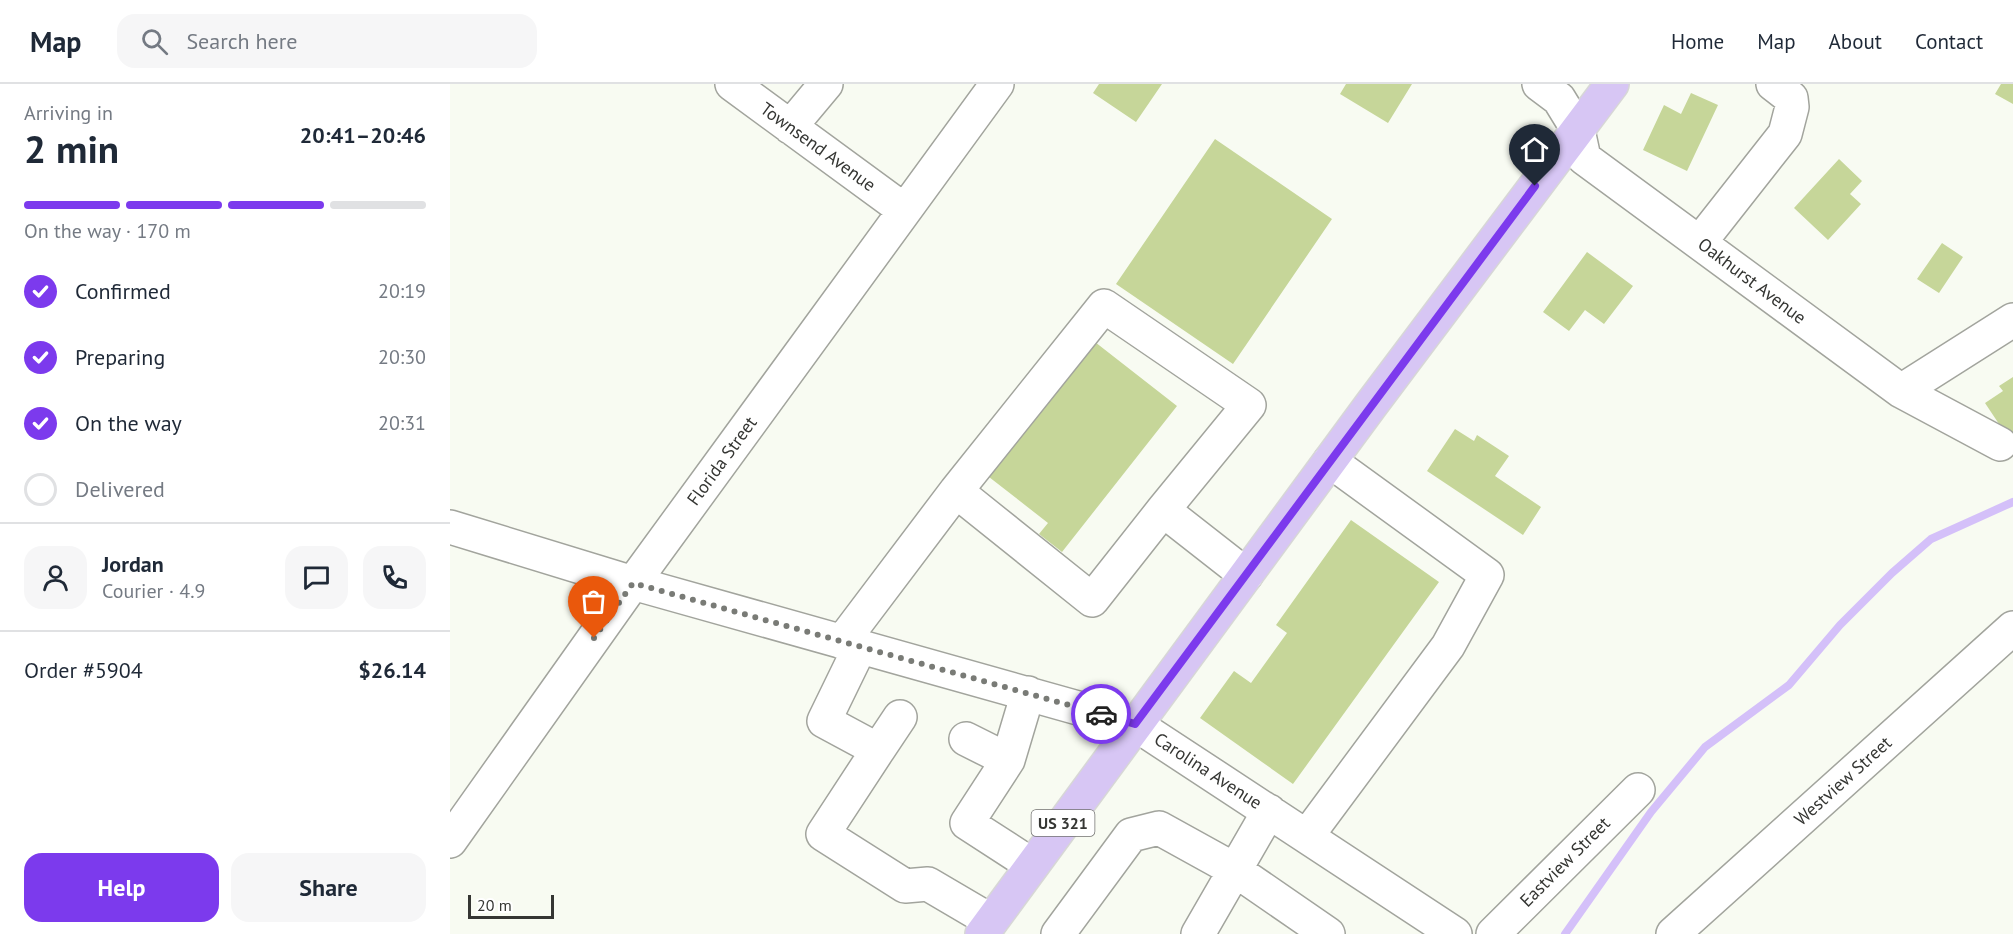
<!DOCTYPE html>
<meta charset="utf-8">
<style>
:root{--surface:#fff;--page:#f6f6f7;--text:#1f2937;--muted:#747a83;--line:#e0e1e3;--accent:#7c3aed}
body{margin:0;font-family:"PT Sans",sans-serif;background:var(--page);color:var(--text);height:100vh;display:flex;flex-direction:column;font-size:22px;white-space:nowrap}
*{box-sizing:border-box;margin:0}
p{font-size:20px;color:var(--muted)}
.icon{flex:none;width:33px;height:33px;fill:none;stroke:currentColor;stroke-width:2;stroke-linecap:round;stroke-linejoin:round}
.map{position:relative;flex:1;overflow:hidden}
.side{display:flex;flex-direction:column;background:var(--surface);width:450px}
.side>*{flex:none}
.scale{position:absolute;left:18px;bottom:15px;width:86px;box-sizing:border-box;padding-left:6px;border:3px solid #353633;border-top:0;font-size:16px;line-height:21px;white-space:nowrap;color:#353633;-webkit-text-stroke:4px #fff;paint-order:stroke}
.pin{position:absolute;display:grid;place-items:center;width:51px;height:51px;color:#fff;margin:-62px -26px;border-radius:50% 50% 50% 0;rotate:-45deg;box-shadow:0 0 6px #0007}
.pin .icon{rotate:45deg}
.courier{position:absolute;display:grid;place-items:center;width:60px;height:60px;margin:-30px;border:4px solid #7c3aed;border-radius:50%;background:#fff;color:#222;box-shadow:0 2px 8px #0007}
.headline em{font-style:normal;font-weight:700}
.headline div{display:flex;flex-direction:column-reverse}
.headline{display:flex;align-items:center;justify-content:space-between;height:102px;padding:0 24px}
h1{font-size:39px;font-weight:700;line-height:45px}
.bar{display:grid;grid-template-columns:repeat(4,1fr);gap:9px 6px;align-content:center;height:72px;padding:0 24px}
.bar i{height:8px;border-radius:4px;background:var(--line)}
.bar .on{background:var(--accent)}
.bar p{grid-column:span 4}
.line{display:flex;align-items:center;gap:15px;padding:0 24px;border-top:2px solid var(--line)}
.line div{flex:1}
.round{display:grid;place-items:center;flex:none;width:63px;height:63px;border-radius:18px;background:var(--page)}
ol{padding:0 24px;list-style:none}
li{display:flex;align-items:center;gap:18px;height:66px}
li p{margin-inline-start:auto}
li .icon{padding:6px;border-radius:50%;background:var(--accent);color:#fff;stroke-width:4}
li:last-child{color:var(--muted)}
li i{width:33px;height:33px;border:3px solid var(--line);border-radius:50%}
.action{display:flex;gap:12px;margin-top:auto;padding:12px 24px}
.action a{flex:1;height:69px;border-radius:18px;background:var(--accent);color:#fff;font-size:24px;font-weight:700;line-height:69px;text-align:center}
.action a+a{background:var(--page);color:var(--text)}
header{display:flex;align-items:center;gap:36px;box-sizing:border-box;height:84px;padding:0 30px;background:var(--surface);border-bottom:2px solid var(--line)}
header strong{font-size:28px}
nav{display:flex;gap:33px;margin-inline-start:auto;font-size:21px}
.search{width:420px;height:54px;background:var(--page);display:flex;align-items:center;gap:15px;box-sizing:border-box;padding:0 21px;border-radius:18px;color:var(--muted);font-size:22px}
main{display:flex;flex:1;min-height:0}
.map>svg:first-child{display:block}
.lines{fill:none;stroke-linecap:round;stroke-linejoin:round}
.stream{stroke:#d4c0f9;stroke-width:8}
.building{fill:#c6d699}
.minor-casing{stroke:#a2a49d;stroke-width:36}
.major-casing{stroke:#d7d7d6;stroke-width:36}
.minor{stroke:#fff;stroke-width:33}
.major{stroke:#d7c6f4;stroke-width:33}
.done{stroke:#797b76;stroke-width:6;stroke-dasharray:0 10.8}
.route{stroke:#7c3aed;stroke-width:8}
.labels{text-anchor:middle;stroke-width:4.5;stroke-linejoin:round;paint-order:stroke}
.shield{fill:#fff;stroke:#727270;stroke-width:1.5}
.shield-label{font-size:16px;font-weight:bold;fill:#353633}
.street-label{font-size:18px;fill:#353633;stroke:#fff}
</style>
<header>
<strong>Map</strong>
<div class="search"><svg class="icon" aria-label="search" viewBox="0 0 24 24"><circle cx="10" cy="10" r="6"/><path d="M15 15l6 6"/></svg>Search here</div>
<nav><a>Home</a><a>Map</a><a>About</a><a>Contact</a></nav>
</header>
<main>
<section class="side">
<div class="headline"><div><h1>2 min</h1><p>Arriving in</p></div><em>20:41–20:46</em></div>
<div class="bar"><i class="on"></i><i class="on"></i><i class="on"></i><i></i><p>On the way · 170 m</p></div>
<ol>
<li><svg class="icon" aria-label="check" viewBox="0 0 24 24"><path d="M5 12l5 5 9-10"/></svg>Confirmed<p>20:19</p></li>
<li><svg class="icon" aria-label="check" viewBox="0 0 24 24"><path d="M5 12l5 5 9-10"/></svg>Preparing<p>20:30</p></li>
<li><svg class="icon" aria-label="check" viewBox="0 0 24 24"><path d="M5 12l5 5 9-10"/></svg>On the way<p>20:31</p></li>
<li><i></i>Delivered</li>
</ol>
<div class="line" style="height:108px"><a class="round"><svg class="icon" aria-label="person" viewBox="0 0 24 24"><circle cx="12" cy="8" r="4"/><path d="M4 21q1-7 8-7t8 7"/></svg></a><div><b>Jordan</b><p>Courier · 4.9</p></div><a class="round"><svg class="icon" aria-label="chat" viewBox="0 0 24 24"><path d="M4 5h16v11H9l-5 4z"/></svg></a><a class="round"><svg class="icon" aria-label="phone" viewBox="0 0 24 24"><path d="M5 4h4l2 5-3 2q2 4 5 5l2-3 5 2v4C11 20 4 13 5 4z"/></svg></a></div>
<div class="line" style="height:78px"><div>Order #5904</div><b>$26.14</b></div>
<div class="action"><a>Help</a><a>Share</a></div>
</section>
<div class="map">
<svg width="1563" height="850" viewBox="0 0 1563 850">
<rect width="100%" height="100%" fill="#f8fbf2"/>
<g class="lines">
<path class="stream" d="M1115 850 1201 728 1255 663 1339 601 1390 541 1442 489 1481 455 1563 418"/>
</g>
<path class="building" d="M649 0H712L686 38 643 9Z
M896 0H962L938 39 890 10Z
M1551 0H1563V20L1545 10Z
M1241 9 1268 21 1237 87 1193 66 1214 21 1231 30Z
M765 55 882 135 783 280 666 200Z
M1389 75 1412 97 1400 110 1411 120 1378 156 1344 124Z
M1492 159 1513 173 1489 209 1467 195Z
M1137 168 1183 202 1154 240 1135 226 1119 247 1093 228Z
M636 251 727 322 612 468 589 450 598 439 530 386Z
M1563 293V357L1561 358 1535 319 1553 307 1549 302Z
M1005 345 1024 357 1027 351 1059 372 1045 392 1091 423 1073 451 977 387Z
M901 436 989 498 843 700 750 634 784 587 801 599 837 549 826 541Z"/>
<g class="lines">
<g class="minor-casing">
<path id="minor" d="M282 0 454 126
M1089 0 1109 15 1128 46 1134 74 1451 307 1550 360
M340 43 376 0
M1250 158 1335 50 1342 23 1341 14 1323 0
M1451 307 1563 236
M506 407 654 222 799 321 713 426
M0 443 183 499 685 640 1005 850
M392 558 506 407 642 516 713 426 796 491
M410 563 374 637 428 666 373 750 455 802 478 800 541 837
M578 609 558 676 517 739 582 781
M516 655 558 676
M428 666 450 633
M857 752 998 562 1037 491 880 377
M0 757 183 499 547 0
M608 850 681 751 709 744 785 786 878 850
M748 850 819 727
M1043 850 1188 706
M1223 850 1563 544"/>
</g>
<g class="major-casing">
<path id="major" d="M532 850 921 321 1162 0"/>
</g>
<use href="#minor" class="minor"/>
<use href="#major" class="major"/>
</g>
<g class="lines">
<path class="done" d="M144 554 183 499 651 630"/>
<path class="route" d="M651 630 685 640 1085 102"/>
</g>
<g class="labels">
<rect class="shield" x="581.5" y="726" width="63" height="26" rx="4.5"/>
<g class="shield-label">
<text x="613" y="745">US 321</text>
</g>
<g class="street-label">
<text transform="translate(368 63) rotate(36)" y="6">Townsend Avenue</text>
<text transform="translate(1302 197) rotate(37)" y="6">Oakhurst Avenue</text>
<text transform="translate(272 377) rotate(-54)" y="6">Florida Street</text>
<text transform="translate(758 687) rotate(33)" y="6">Carolina Avenue</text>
<text transform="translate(1393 697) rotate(-42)" y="6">Westview Street</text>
<text transform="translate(1115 778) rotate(-45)" y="6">Eastview Street</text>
</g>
</g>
</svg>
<div class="scale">20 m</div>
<div class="pin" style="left:144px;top:554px;background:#ea580c"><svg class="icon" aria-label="bag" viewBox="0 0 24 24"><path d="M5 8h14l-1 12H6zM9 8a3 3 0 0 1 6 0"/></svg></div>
<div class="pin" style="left:1085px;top:102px;background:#1f2937"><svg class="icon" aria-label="home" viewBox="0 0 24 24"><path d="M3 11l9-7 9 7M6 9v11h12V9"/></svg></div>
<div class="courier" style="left:651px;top:630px"><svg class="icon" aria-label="car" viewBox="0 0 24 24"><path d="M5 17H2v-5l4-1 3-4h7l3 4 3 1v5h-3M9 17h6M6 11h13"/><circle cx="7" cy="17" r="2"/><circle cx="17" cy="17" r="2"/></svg></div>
</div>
</main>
